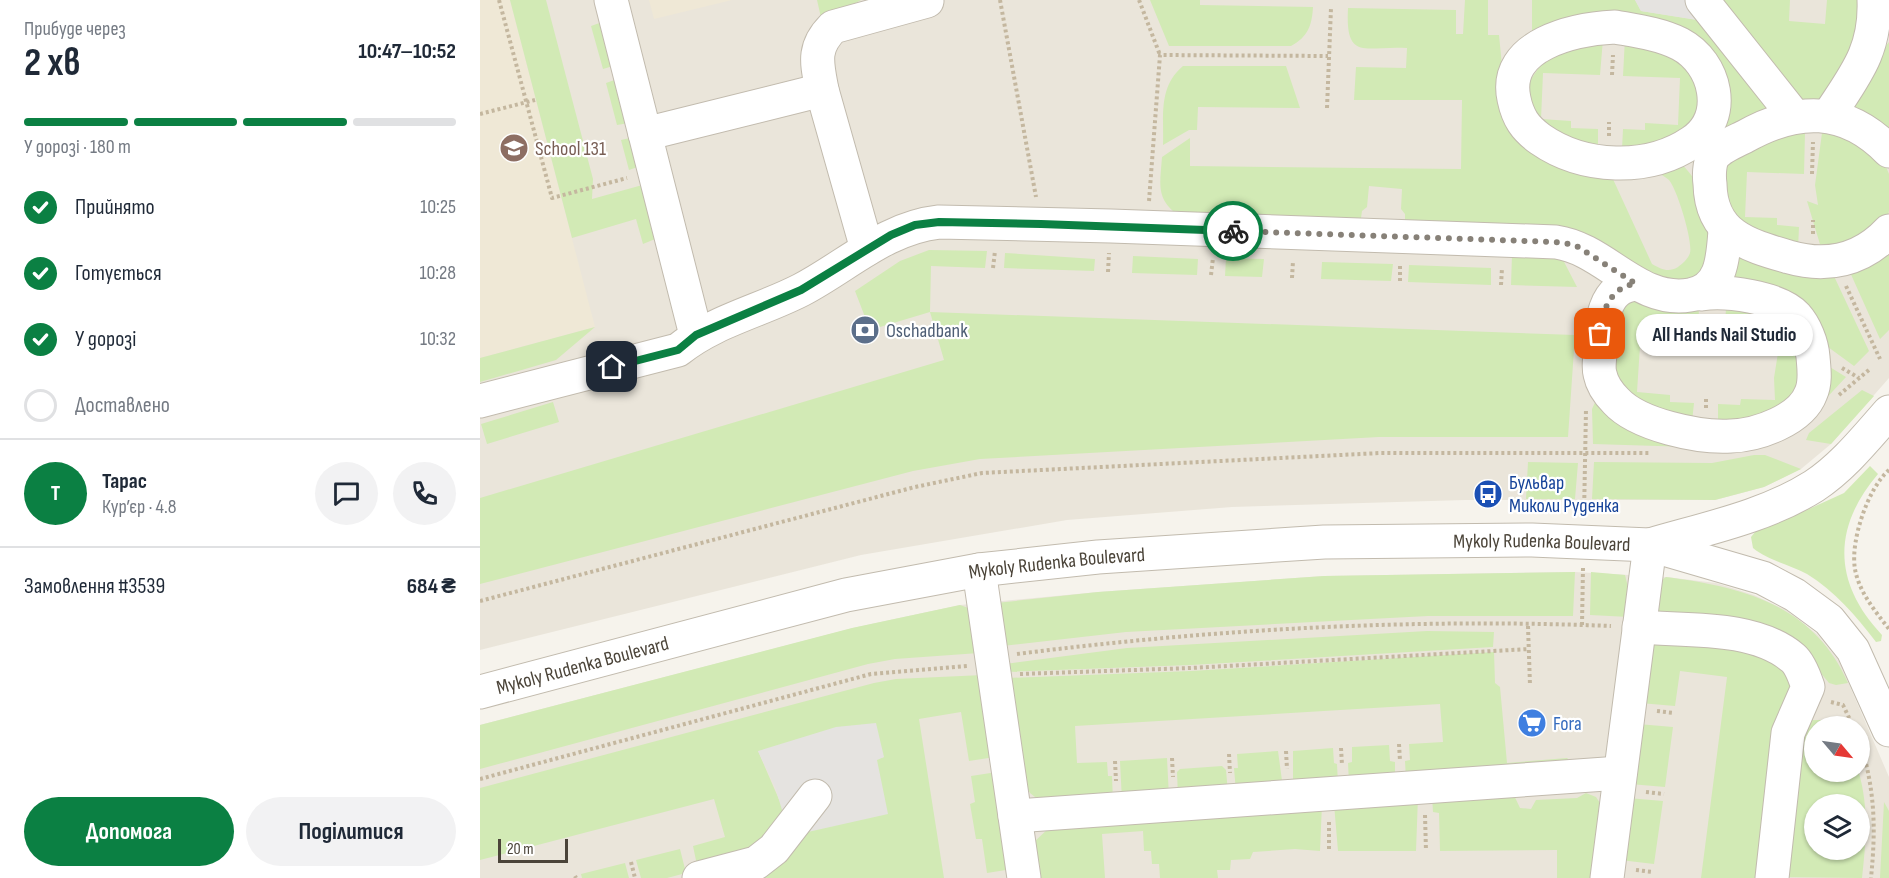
<!DOCTYPE html>
<html lang="uk">
<meta charset="utf-8">
<style>
:root{--surface:#fff;--page:#f2f2f3;--text:#1f2937;--muted:#747a83;--line:#e0e1e3;--accent:#0b8043}
body{margin:0;font-family:"Sofia Sans Condensed",sans-serif;background:var(--page);color:var(--text);height:100vh;display:flex;flex-direction:column;font-size:22px;white-space:nowrap}
*{box-sizing:border-box;margin:0}
p{font-size:20px;color:var(--muted)}
.icon{flex:none;width:33px;height:33px;fill:none;stroke:currentColor;stroke-width:2;stroke-linecap:round;stroke-linejoin:round}
.map{position:relative;flex:1;overflow:hidden}
.side{display:flex;flex-direction:column;background:var(--surface);width:480px}
.side>*{flex:none}
.needle{width:39px;rotate:119deg}
.buttons{position:absolute;left:1324px;top:716px;display:grid;gap:12px}
.buttons a{display:grid;place-items:center;width:66px;height:66px;border-radius:50%;background:var(--surface);box-shadow:0 2px 4px #0004;font-size:30px}
.scale{position:absolute;left:18px;bottom:15px;width:70px;box-sizing:border-box;padding-left:6px;border:3px solid #4b4439;border-top:0;font-size:16px;line-height:21px;white-space:nowrap;color:#4b4439;-webkit-text-stroke:4px #fff;paint-order:stroke}
.pin{position:absolute;display:grid;place-items:center;width:51px;height:51px;color:#fff;margin:-26px;border-radius:12px;box-shadow:0 3px 9px #0006}
.courier{position:absolute;display:grid;place-items:center;width:60px;height:60px;margin:-30px;border:4px solid #0b8043;border-radius:50%;background:#fff;color:#222;box-shadow:0 2px 8px #0007}
.bubble{position:absolute;height:42px;border-radius:21px;background:var(--surface);box-shadow:0 2px 4px #0004;font-size:20px;font-weight:700;line-height:42px;text-align:center}
.summary em{font-style:normal;font-weight:700}
.summary div{display:flex;flex-direction:column-reverse}
.summary{display:flex;align-items:center;justify-content:space-between;height:102px;padding:0 24px}
h1{font-size:39px;font-weight:700;line-height:45px}
.bar{display:grid;grid-template-columns:repeat(4,1fr);gap:9px 6px;align-content:center;height:72px;padding:0 24px}
.bar i{height:8px;border-radius:4px;background:var(--line)}
.bar .current{background:var(--accent)}
.bar p{grid-column:span 4}
.line{display:flex;align-items:center;gap:15px;padding:0 24px;border-top:2px solid var(--line)}
.line div{flex:1}
.round{display:grid;place-items:center;flex:none;width:63px;height:63px;border-radius:32px;background:var(--page)}
ol{padding:0 24px;list-style:none}
li{display:flex;align-items:center;gap:18px;height:66px}
li p{margin-inline-start:auto}
li .icon{padding:6px;border-radius:50%;background:var(--accent);color:#fff;stroke-width:4}
li:last-child{color:var(--muted)}
li i{width:33px;height:33px;border:3px solid var(--line);border-radius:50%}
.action{display:flex;gap:12px;margin-top:auto;padding:12px 24px}
.action a{flex:1;height:69px;border-radius:36px;background:var(--accent);color:#fff;font-size:24px;font-weight:700;line-height:69px;text-align:center}
.action a+a{background:var(--page);color:var(--text)}
main{display:flex;flex:1;min-height:0}
.map>svg:first-child{display:block}
.residential{fill:#eae5da;fill-rule:evenodd}
.education{fill:#efe8d6}
.green{fill:#d2eab5;fill-rule:evenodd}
.parking{fill:#e5e3e0}
.lines{fill:none;stroke-linecap:round;stroke-linejoin:round}
.minor-casing{stroke:#c2bbae;stroke-width:35}
.path{stroke:#c4b79f;stroke-width:4;stroke-dasharray:3 3;stroke-linecap:butt}
.minor{stroke:#fff;stroke-width:33}
.done{stroke:#878178;stroke-width:6;stroke-dasharray:0 10.8}
.route{stroke:#0b8043;stroke-width:8}
.labels{text-anchor:middle;stroke-width:4.5;stroke-linejoin:round;paint-order:stroke}
.education-label{font-size:20px;fill:#785e54;stroke:#fff;text-anchor:start}
.service-label{font-size:20px;fill:#4e5e75;stroke:#fff;text-anchor:start}
.transit-label{font-size:20px;fill:#164399;stroke:#fff;text-anchor:start}
.street-label{font-size:20px;fill:#4b4439;stroke:#fff}
.shop-label{font-size:20px;fill:#366cbe;stroke:#fff;text-anchor:start}
</style>
<main>
<section class="side">
<div class="summary"><div><h1>2 хв</h1><p>Прибуде через</p></div><em>10:47–10:52</em></div>
<div class="bar"><i class="current"></i><i class="current"></i><i class="current"></i><i></i><p>У дорозі · 180 m</p></div>
<ol>
<li><svg class="icon" aria-label="check" viewBox="0 0 24 24"><path d="M5 12l5 5 9-10"/></svg>Прийнято<p>10:25</p></li>
<li><svg class="icon" aria-label="check" viewBox="0 0 24 24"><path d="M5 12l5 5 9-10"/></svg>Готується<p>10:28</p></li>
<li><svg class="icon" aria-label="check" viewBox="0 0 24 24"><path d="M5 12l5 5 9-10"/></svg>У дорозі<p>10:32</p></li>
<li><i></i>Доставлено</li>
</ol>
<div class="line" style="height:108px"><b class="round" style="background:var(--accent);color:#fff">Т</b><div><b>Тарас</b><p>Кур’єр · 4.8</p></div><a class="round"><svg class="icon" aria-label="chat" viewBox="0 0 24 24"><path d="M4 5h16v11H9l-5 4z"/></svg></a><a class="round"><svg class="icon" aria-label="phone" viewBox="0 0 24 24"><path d="M5 4h4l2 5-3 2q2 4 5 5l2-3 5 2v4C11 20 4 13 5 4z"/></svg></a></div>
<div class="line" style="height:78px"><div>Замовлення #3539</div><b>684 ₴</b></div>
<div class="action"><a>Допомога</a><a>Поділитися</a></div>
</section>
<div class="map">
<svg width="1409" height="878" viewBox="0 0 1409 878">
<rect width="100%" height="100%" fill="#f6f3ec"/>
<path class="residential" d="M0 0H1409V378L1351 444 1321 469 1284 487 1235 500H985L752 507 587 520 381 555 0 650Z
M1095 572 1186 577 1236 583 1274 595 1306 610 1337 634 1359 661 1409 777V878H0V725L373 628 480 605 618 592 844 576ZM1335 726H1380V771H1335ZM1335 804H1380V849H1335Z"/>
<path class="education" d="M0 0H30L115 327 0 358Z
M169 0H252L174 19Z"/>
<path class="green" d="M30 0H66L113 179 112 199 166 184 180 237 163 244 156 219 92 238Z
M337 0H381L342 22Z
M670 0H720V5L833 7C832 25 828 37 811 46H689Z
M985 0H1008V35H1019L1025 96 1132 177 1172 264C1181 269 1188 273 1198 267 1203 263 1208 259 1210 253 1213 241 1197 189 1189 180 1185 177 1181 174 1177 172L1201 164C1227 186 1228 223 1232 255L1216 279 1199 282 925 222V214L921 209 922 189 889 186 887 207 882 211 880 225 702 218C675 200 680 186 682 157L710 138V166L981 169 982 100H874L876 67 926 68 927 48C886 45 865 63 868 8L976 10V34H983Z
M1052 0H1155L1161 11 1230 22 1291 110 1239 139 1224 49 1052 36Z
M1241 0H1310L1309 21 1345 24 1347 0H1381L1377 44 1341 99 1329 102 1316 99Z
M128 20 140 64 123 69 111 26Z
M1145 38 1199 53 1222 91 1212 123 1184 140 1142 149 1143 129 1165 130V123L1198 125 1200 78 1143 76Z
M1123 39 1120 75 1063 73 1061 119 1091 121V128L1118 129V150L1057 125 1047 87C1067 48 1084 49 1123 39Z
M1409 42V139L1371 107 1396 58Z
M703 66H806L820 108 718 107 717 130H709L683 145C684 116 678 87 703 66Z
M143 77 155 122 137 125 126 83Z
M1325 133 1324 174 1267 172 1265 217 1297 218V225L1319 227 1318 249 1257 223 1242 182 1248 163 1304 135Z
M1342 133 1359 134 1403 160 1409 174V211L1406 223 1399 231 1342 251 1327 201 1338 205 1335 185Z
M158 136 166 164 149 170 141 140Z
M1409 247V330L1400 339 1369 270Z
M449 250 507 251 505 268 451 266 450 312 1095 335 1088 437H899L500 459 433 471 0 584V498L464 360 450 312 390 330 375 291 420 261Z
M1265 252 1353 274 1389 351 1374 366 1252 277 1256 257Z
M525 253 615 259 614 271 524 268Z
M1032 255 1081 256 1097 287 1031 285Z
M653 256 718 259 717 275 652 273Z
M746 258 784 259 782 277 745 276Z
M842 262 913 264 911 281 841 279Z
M929 265 1011 268V285L928 282Z
M1154 297 1219 308 1217 349 1160 346 1157 392 1190 395V402L1214 403 1212 422 1157 404 1132 372 1136 311Z
M1246 309 1295 315 1320 346V389L1297 411 1238 425V404L1260 405 1261 399 1295 400 1294 378 1298 353 1243 351Z
M115 327 76 360 0 382V358Z
M1340 361 1366 377 1339 406Z
M1382 390 1394 396 1351 444 1326 440 1329 433Z
M1118 396 1210 447 1113 444 1112 409Z
M73 402 79 422 7 444 1 424Z
M1274 455H1285L1321 469 1284 487 1235 500 1112 499 1114 462 1232 463Z
M1048 462 1098 463 1095 499H1046Z
M1390 466 1398 474C1352 528 1353 583 1402 635L1401 641 1396 642C1376 616 1355 591 1327 574 1309 564 1289 561 1273 548L1271 537 1280 526 1307 519 1364 493Z
M1095 572 1093 616H948L646 632 522 646 516 603 618 592 844 576Z
M1111 572 1145 575 1152 603 1149 617 1110 615Z
M1186 577C1263 587 1334 605 1368 683L1356 685 1349 683 1330 660 1171 619 1179 582Z
M480 605 491 609 499 653 415 659 388 664 0 769V725L372 628Z
M947 631 1014 632 1013 647 711 665 526 672 525 664 647 648Z
M1168 635 1261 644 1318 676 1284 878H1221L1247 677 1200 671 1195 706 1160 703Z
M1014 652 1015 683 1020 687 1027 763 1087 758 1097 767 926 780 925 761 930 760 929 744 963 742 960 704 595 726 597 763 627 762 628 776H632L633 801H560L550 793 544 782 528 678 711 671Z
M503 675 515 757 489 761 481 712 439 719 464 878H255L397 759 404 757 278 751 304 811 290 844 218 870 213 846 245 837 234 799 0 860V788L394 683 416 679Z
M1331 720H1340L1351 726H1335V771H1378L1379 773C1389 809 1386 841 1382 878L1301 877 1314 751ZM1335 804H1380V849H1335Z
M1158 724 1193 727 1185 787 1150 784Z
M909 745 910 761 915 762V780L869 783 868 763 872 762V747Z
M853 748 854 763 857 764 858 784 813 788V751Z
M798 751 803 788 756 792 754 768H758L757 754Z
M687 758 689 797 642 801 640 761Z
M742 766 746 770 748 793 698 796 697 772 700 769Z
M517 772 532 869 507 873 502 839H496L490 804 495 802 491 776Z
M1032 791 1040 808 1051 809 1056 800 1097 798 1106 793 1116 797 1120 803 1116 878H1077V850L960 851 959 813 953 812 952 796Z
M938 797 936 851H858L854 804Z
M1148 798 1183 801 1174 864 1140 860Z
M1404 802 1409 811V878H1400Z
M842 804 840 851 815 849 773 852 770 859 751 860 750 870H737L738 878H680L679 864H672L671 851H664L663 831 622 834 625 878H553V843L570 827Z
M200 849 206 873 187 878H161L156 860Z
M145 863 149 878H102L101 874Z"/>
<path class="parking" d="M1155 0H1241L1230 22 1161 11Z
M396 723 404 757 397 760 408 814 310 836 295 787 278 751 356 727Z"/>
<g class="lines">
<g class="minor-casing">
<g id="minor">
<path d="M131 0 216 335"/>
<path d="M1222 0 1315 117"/>
<path d="M1135 27C1157 31 1180 34 1200 44 1236 63 1249 117 1212 142 1168 172 1103 169 1060 139 1045 128 1038 118 1034 99 1022 44 1095 29 1135 27Z"/>
<path d="M1349 115C1375 75 1396 51 1394 0"/>
<path d="M165 134 342 90"/>
<path d="M1409 151C1365 106 1317 107 1264 137 1254 142 1239 148 1233 157 1229 164 1229 177 1230 184 1231 235 1267 245 1309 257 1347 268 1382 260 1409 231"/>
<path d="M387 249 342 90C337 63 332 48 353 27L447 1"/>
<path d="M1156 284C1122 287 1121 325 1120 351 1120 358 1118 367 1120 374 1122 384 1129 394 1136 401 1158 425 1219 438 1251 436 1278 435 1321 420 1331 393 1336 382 1334 369 1333 357 1332 343 1325 326 1316 316 1298 297 1245 290 1221 294"/>
<path d="M0 401 198 350C234 321 280 311 321 290 367 266 405 228 459 222L631 226 1076 242C1125 249 1158 304 1210 295 1242 290 1243 258 1245 230"/>
<path d="M1170 545C1224 529 1285 517 1334 486 1363 467 1386 438 1409 412"/>
<path d="M499 570 544 878"/>
<path d="M1159 627C1207 631 1274 625 1313 658 1320 664 1325 678 1328 687L1308 733 1292 878"/>
<path id="s1" d="M0 692 366 595 499 570 618 557 844 542 1052 540 1170 545 1283 578 1315 595 1349 620 1373 650 1409 730"/>
<path d="M535 816 1140 773"/>
<path d="M219 878 276 863 294 849 335 796"/>
<path d="M1127 878 1170 545"/>
</g>
</g>
<path class="path" d="M19 0 72 198 147 178
M520 0 556 197
M659 0 680 55
M1132 75 1133 55
M847 108 851 8
M0 114 55 100
M1129 136V122
M1332 174 1333 142
M669 201 680 55 848 56
M1333 234V220
M513 268 515 251
M628 272 629 253
M731 275 733 258
M812 278 813 261
M920 281V264
M1021 285 1022 268
M1366 286 1400 359
M1231 350 1233 319
M1362 368 1379 378
M1359 395 1390 369
M1226 408V397
M1409 470C1388 488 1370 541 1375 569 1379 592 1395 611 1409 629
M1104 516 1106 409
M0 601 435 487 502 473 900 453H1170
M1102 625 1103 568
M1048 626 1050 685
M537 654C733 629 934 618 1131 626
M540 674 711 668 1049 649
M1351 702 1363 705 1373 726
M1177 711 1194 713
M1380 741C1395 791 1396 827 1391 878
M919 744 920 761
M861 748 862 765
M806 751 807 769
M749 754 750 773
M692 758 693 777
M635 761 636 781
M0 779 391 674 487 666
M1166 792 1184 794
M945 815 946 851
M849 822V851
M151 862 155 878
M1156 870 1173 872
M95 876 96 878"/>
<use href="#minor" class="minor"/>
</g>
<g class="lines">
<path class="done" d="M753 231 1076 242 1095 245 1156 284C1131 286 1121 312 1120 334"/>
<path class="route" d="M132 367 198 350 216 335 321 290 411 235 435 225 459 222 561 224 753 231"/>
</g>
<defs>
<g id="school-disc" transform="scale(1.5)"><circle r="9.5" fill="#8d6e63" stroke="#fff"/><path d="M0-5L7-2L0 1L-7-2ZM-4 1L0 2.5L4 1V4Q0 6-4 4Z" fill="#fff"/></g>
<g id="bank-disc" transform="scale(1.5)"><circle r="9.5" fill="#5c6f8a" stroke="#fff"/><path d="M-6-4H6V4H-6ZM0-2.3a2.3 2.3 0 1 0 0 4.6a2.3 2.3 0 1 0 0-4.6Z" fill="#fff"/></g>
<g id="bus-disc" transform="scale(1.5)"><circle r="9.5" fill="#1a4fb4" stroke="#fff"/><path d="M-5-6H5V4H4V6H2V4H-2V6H-4V4H-5ZM-3.5-4V0h7V-4ZM-3.5 1.2v1.5H-2V1.2ZM2 1.2v1.5H3.5V1.2Z" fill="#fff"/></g>
<g id="supermarket-disc" transform="scale(1.5)"><circle r="9.5" fill="#3f7fe0" stroke="#fff"/><path d="M-6-5.5h2.5l.6 2H6L4.5 2H-2.5L-4.4-4H-6ZM-1.5 3.2a1.3 1.3 0 1 0 .1 0ZM3 3.2a1.3 1.3 0 1 0 .1 0Z" fill="#fff"/></g>
</defs>
<g fill-rule="evenodd">
<use href="#school-disc" x="34" y="148"/>
<use href="#bank-disc" x="385" y="330"/>
<use href="#bus-disc" x="1008" y="494"/>
<use href="#supermarket-disc" x="1052" y="723"/>
</g>
<g class="labels">
<g class="education-label">
<text x="55" y="155">School 131</text>
</g>
<g class="service-label">
<text x="406" y="337">Oschadbank</text>
</g>
<g class="transit-label">
<text x="1029" y="489">Бульвар<tspan x="1029" dy="23">Миколи Руденка</tspan></text>
</g>
<g class="street-label">
<text dy="7" stroke="none"><textPath href="#s1" startOffset="1078">Mykoly Rudenka Boulevard</textPath></text>
<text dy="7" stroke="none"><textPath href="#s1" startOffset="592">Mykoly Rudenka Boulevard</textPath></text>
<text dy="7" stroke="none"><textPath href="#s1" startOffset="106">Mykoly Rudenka Boulevard</textPath></text>
</g>
<g class="shop-label">
<text x="1073" y="730">Fora</text>
</g>
</g>
</svg>
<div class="buttons">
<a><svg class="needle" viewBox="-14 -14 28 28"><path d="M0-13l5 13h-10z" fill="#e53935"/><path d="M0 13l5-13h-10z" fill="#747a83"/></svg></a>
<a><svg class="icon" aria-label="layers" viewBox="0 0 24 24"><path d="M12 4l9 5-9 5-9-5zM3 14l9 5 9-5"/></svg></a>
</div>
<div class="scale">20 m</div>
<div class="pin" style="left:1120px;top:334px;background:#ea580c"><svg class="icon" aria-label="bag" viewBox="0 0 24 24"><path d="M5 8h14l-1 12H6zM9 8a3 3 0 0 1 6 0"/></svg></div>
<div class="pin" style="left:132px;top:367px;background:#1f2937"><svg class="icon" aria-label="home" viewBox="0 0 24 24"><path d="M3 11l9-7 9 7M6 9v11h12V9"/></svg></div>
<div class="courier" style="left:753px;top:231px"><svg class="icon" aria-label="bike" viewBox="0 0 24 24"><circle cx="6" cy="16" r="4"/><circle cx="18" cy="16" r="4"/><path d="M6 16l4-8h5l3 8M10 8l3 8H6M13 5h3"/></svg></div>
<div class="bubble" style="left:1156px;top:314px;width:177px">All Hands Nail Studio</div>
</div>
</main>
